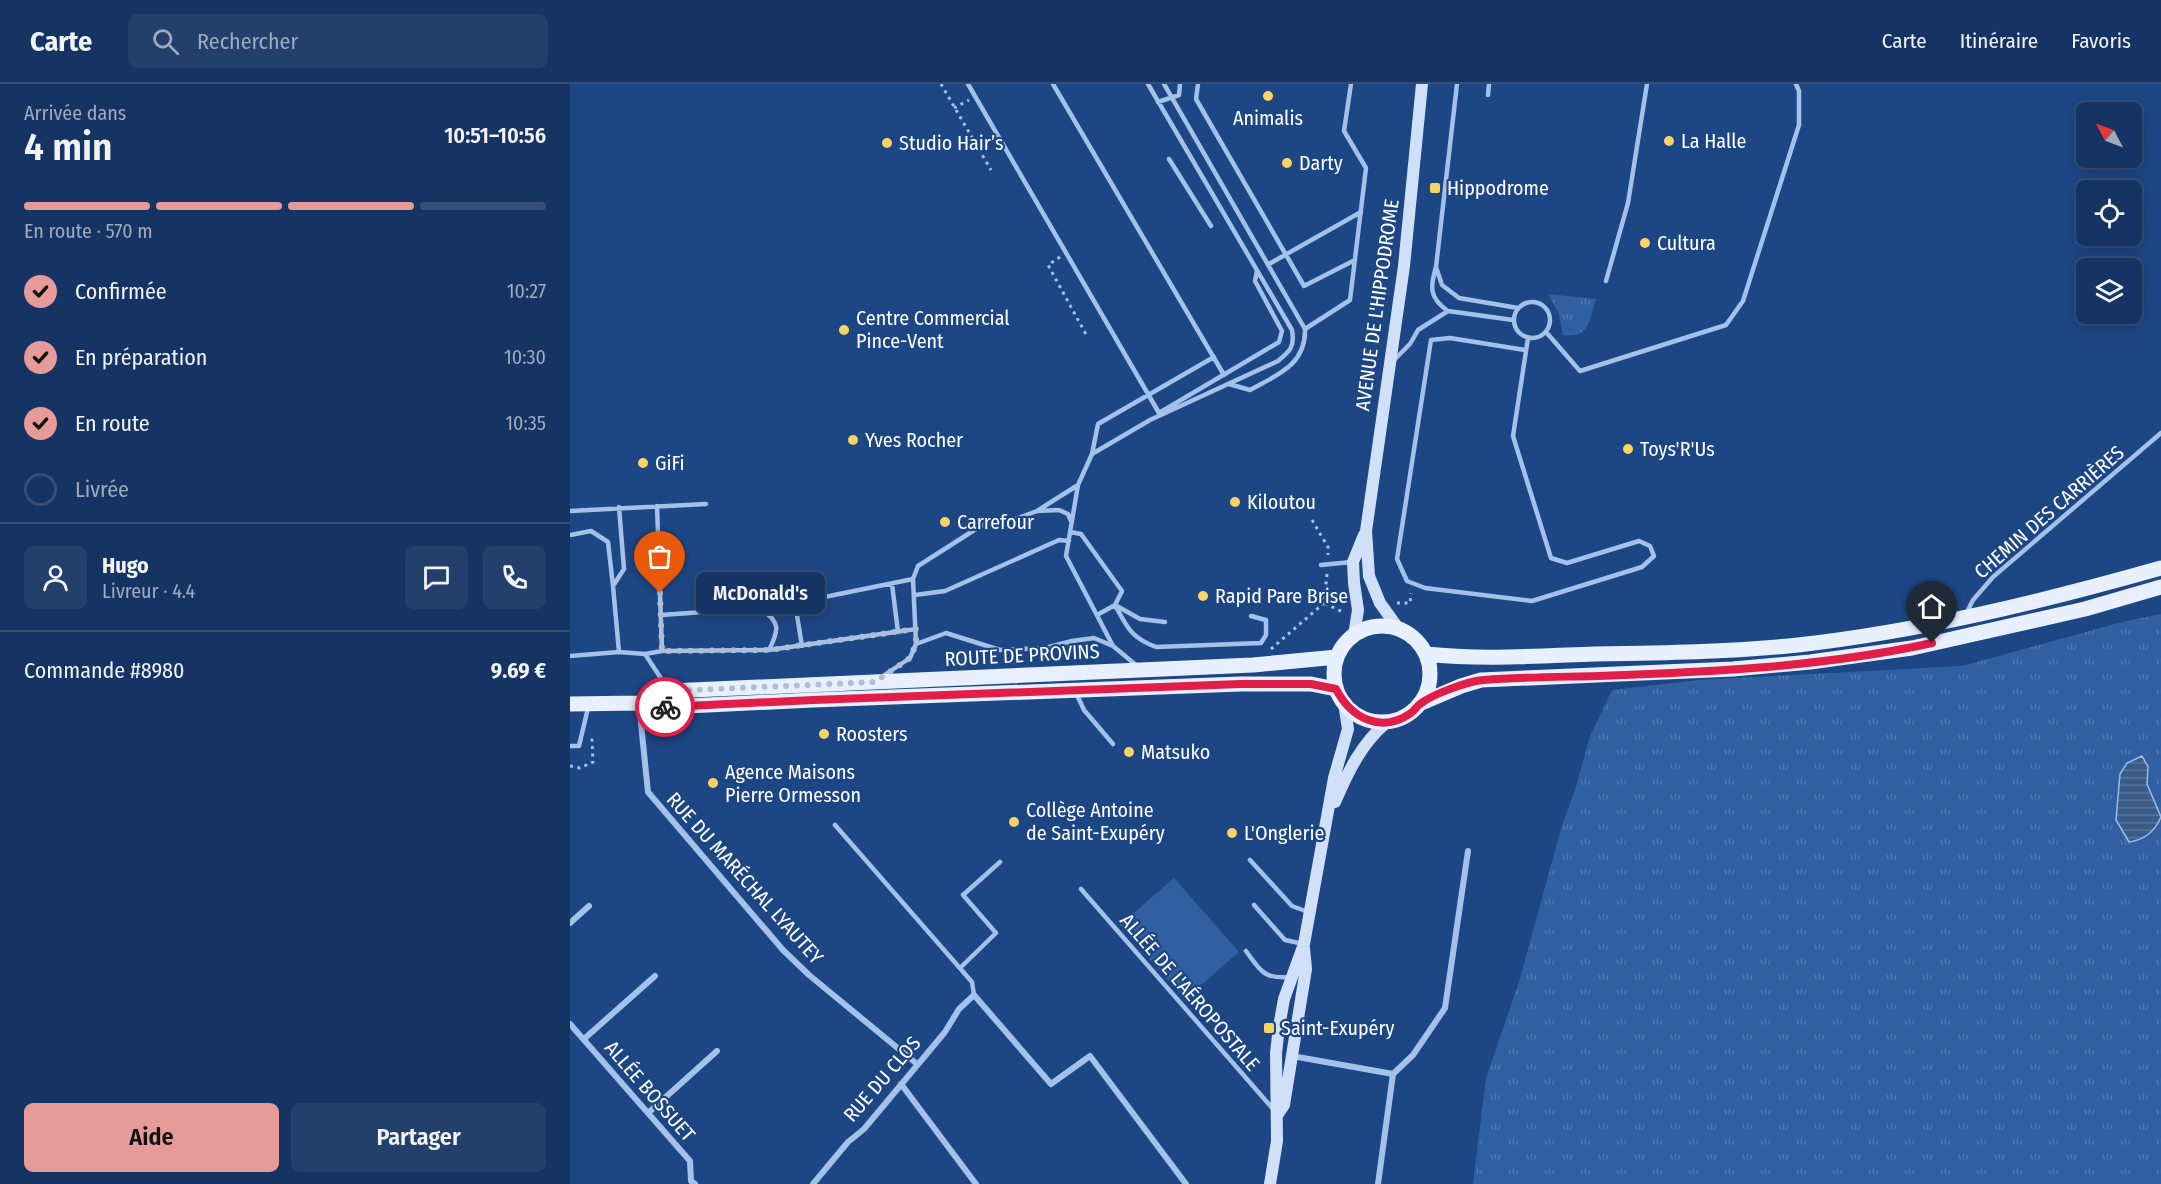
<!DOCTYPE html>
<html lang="fr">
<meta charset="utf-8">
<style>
:root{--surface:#163463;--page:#233f6c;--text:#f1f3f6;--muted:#9eaabe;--line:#354f78;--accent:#e69b98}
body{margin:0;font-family:"Fira Sans Condensed",sans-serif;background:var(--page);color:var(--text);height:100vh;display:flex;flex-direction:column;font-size:22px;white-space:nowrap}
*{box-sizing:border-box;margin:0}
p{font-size:20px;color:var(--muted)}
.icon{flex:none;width:33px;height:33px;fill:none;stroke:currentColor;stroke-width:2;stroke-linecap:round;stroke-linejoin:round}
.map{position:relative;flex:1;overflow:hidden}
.sheet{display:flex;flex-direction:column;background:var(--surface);width:570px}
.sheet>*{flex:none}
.needle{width:39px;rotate:311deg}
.controls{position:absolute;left:1506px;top:18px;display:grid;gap:12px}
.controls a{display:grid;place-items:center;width:66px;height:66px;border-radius:9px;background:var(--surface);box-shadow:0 3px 15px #0003,0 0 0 2px var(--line);font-size:30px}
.pin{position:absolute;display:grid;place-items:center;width:51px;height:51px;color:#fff;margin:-62px -26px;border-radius:50% 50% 50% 0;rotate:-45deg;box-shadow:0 0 6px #0007}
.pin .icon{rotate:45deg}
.courier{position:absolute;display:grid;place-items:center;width:60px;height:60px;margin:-30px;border:4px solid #e11d48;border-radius:50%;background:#fff;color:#222;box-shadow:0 2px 8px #0007}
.bubble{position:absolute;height:42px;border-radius:9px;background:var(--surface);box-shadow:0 3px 15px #0003,0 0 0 2px var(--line);font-size:20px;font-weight:600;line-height:42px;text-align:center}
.headline em{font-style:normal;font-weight:600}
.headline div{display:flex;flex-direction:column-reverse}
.headline{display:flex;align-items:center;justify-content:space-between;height:102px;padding:0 24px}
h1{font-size:39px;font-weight:600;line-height:45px}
.bar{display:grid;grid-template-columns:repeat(4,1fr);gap:9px 6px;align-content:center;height:72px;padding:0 24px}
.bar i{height:8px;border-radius:4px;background:var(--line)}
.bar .active{background:var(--accent)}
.bar p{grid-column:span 4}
.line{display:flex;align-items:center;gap:15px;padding:0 24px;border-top:2px solid var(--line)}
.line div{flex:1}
.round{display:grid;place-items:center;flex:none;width:63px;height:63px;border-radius:9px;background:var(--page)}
ol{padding:0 24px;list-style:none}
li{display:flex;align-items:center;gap:18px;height:66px}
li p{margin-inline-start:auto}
li .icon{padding:6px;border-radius:50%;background:var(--accent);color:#111;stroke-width:4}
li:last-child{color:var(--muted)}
li i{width:33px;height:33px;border:3px solid var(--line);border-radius:50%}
.primary-button{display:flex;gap:12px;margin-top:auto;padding:12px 24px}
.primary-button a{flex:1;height:69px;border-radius:9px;background:var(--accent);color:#111;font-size:24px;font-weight:600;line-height:69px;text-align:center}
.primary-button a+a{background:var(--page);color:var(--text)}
header{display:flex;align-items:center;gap:36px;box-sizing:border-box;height:84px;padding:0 30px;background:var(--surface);border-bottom:2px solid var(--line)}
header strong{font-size:28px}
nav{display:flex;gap:33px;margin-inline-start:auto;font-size:21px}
.search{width:420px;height:54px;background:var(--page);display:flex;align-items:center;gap:15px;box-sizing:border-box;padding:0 21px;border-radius:9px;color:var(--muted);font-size:22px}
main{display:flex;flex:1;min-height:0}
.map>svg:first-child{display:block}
.grass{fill:url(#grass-tufts)}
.pitch{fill:#305fa2}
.water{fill:url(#water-rules);stroke:#98bcec;stroke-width:1.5}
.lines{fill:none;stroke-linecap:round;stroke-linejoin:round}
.path{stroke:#a4c1ea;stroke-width:3;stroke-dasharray:3 4.5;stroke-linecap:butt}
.lane{stroke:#a4c1ea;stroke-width:4.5}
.street{stroke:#a4c1ea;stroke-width:6}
.secondary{stroke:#d0e0f8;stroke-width:12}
.primary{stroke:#e8f0fe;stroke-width:15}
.done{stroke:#b0bed4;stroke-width:6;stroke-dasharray:0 10.8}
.route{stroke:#e11d48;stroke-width:8}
.poi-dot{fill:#fad463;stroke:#1d4684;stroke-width:2}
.labels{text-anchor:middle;stroke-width:4.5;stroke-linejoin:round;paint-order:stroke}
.poi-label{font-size:20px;fill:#fff;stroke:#1d4684;text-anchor:start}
.street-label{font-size:20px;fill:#fff;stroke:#1d4684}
</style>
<header>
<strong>Carte</strong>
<div class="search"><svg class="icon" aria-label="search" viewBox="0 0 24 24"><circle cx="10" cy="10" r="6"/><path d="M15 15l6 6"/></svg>Rechercher</div>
<nav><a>Carte</a><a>Itinéraire</a><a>Favoris</a></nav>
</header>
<main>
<section class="sheet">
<div class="headline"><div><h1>4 min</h1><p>Arrivée dans</p></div><em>10:51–10:56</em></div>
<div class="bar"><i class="active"></i><i class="active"></i><i class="active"></i><i></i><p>En route · 570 m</p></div>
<ol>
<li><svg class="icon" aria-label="check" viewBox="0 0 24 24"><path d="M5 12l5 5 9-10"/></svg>Confirmée<p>10:27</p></li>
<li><svg class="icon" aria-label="check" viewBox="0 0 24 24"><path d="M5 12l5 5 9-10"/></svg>En préparation<p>10:30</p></li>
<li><svg class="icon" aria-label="check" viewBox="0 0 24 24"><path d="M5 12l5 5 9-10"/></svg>En route<p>10:35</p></li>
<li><i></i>Livrée</li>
</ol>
<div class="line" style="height:108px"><a class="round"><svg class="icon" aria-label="person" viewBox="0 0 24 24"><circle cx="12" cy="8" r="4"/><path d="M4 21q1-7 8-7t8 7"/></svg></a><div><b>Hugo</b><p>Livreur · 4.4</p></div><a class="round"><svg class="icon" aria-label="chat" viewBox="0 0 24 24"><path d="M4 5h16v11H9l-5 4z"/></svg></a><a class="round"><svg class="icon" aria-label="phone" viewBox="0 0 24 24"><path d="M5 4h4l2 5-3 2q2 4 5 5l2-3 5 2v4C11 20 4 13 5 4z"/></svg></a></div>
<div class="line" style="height:78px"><div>Commande #8980</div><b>9.69 €</b></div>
<div class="primary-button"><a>Aide</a><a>Partager</a></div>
</section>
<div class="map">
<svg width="1591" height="1100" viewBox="0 0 1591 1100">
<defs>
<pattern id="grass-tufts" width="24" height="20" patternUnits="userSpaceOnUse" patternTransform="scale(1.5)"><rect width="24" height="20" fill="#305fa2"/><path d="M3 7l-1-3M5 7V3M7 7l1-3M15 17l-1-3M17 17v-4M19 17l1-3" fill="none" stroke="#4f77b0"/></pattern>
<pattern id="water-rules" width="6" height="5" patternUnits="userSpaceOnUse" patternTransform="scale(1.5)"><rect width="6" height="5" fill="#3c5b88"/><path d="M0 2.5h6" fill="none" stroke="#59749a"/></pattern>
</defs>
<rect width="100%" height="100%" fill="#1d4684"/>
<path class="grass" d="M978 210 1026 215C1019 235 1021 255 993 251L989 230Z
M1591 530V1100H903L916 994 949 898 992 741 1005 706 1020 652 1042 606 1128 596 1392 582 1552 538Z"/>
<path class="pitch" d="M604 794 669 868 615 915 550 841Z"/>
<path class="water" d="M1572 672 1578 683 1577 700 1591 733C1585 747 1575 756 1559 758L1546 736 1550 690 1557 679Z"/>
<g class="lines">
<path class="path" d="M371 0 421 86
M384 24 399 16
M490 173 478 181 518 254
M742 436 758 463V471
M757 490 754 519 775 529
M827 519H840L841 509
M701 565 754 519
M0 682 10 684 23 678 22 656H18"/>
<path class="lane" d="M398 0 589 329 709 258 712 247 685 197 687 187
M483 0 654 291
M594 0 735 245C736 281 707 291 680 306L659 300
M628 0 626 15 734 202 785 176
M918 11 919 0
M588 18 609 11 610 0
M599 75 641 142
M699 180 791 128
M866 183 872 201 889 214 948 224
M1036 197 1058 119 1077 0
M944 236a18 18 0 1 1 36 0a18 18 0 1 1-36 0Z
M878 227C859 214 860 203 866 183L887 0
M735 245 780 216 796 84 774 47 781 0
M976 248 1010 287 1156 241 1173 217 1229 41V7L1226 0
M955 266 880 254 861 256 827 475 837 497 855 504 962 517 1072 483 1084 472 1080 462 1069 457 997 479 981 474 943 352 958 254
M823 277 840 260 848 246 878 227 943 236
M522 370 528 340 644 273
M49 423 54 485 43 502 49 568
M0 427 136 420
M467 427 489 426 498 430 501 437
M500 448 511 450 552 507 545 521 527 531
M0 451 21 447 38 458 43 502
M751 481 781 478
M322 500 328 548
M345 511 375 507 489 456 499 457
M1396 530 1403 516 1423 493 1591 349
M91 531 190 524C211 538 209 546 199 566
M595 538 570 535 545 521C557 543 561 554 586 563L691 559 696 551V536L681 532
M346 560 376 549 430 566 475 564 502 557 524 554 543 562
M232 562 225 519 343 495
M92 567 199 566 346 545
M75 570 98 605
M0 572 49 568 75 570 92 567 87 422
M566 581 543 562 496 472 508 401 522 370 580 336 708 277C720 267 725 263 722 246L578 0
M313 592 340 574 346 560 343 495 348 482 417 438 440 437 467 427 508 401
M506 609 514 626 543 660
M0 662H9L18 624
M265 741 402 898 404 911
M680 776 722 822 738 828
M511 805 704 1026
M684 821 715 856 734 860
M676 867C690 886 693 895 719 893
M390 884 426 849 393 811 430 778"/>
<path class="street" d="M69 620 78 708 213 866 239 891 347 980
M0 839 19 822
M0 940 120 1077 121 1097 125 1100
M14 955 85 892
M722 972 823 990
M331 1000 406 1100
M78 1029 147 967
M243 1100 278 1058 294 1045 375 948 389 925 404 911 481 1000 520 972 616 1100
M808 1100 823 990 843 971 875 924 898 767"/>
<path class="secondary" d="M828 544 810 519 799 492 796 447 834 182 852 0
M784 551 788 526 784 499 783 478 794 451
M765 718C778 688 791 660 816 639
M708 1030 714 1021 736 885 734 864
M700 1100 707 1057 706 969 709 943 714 915 734 860 764 694 778 645 774 619"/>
<path class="primary" d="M764 590a48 48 0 1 1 96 0a48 48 0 1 1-96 0Z
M856 570C911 576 968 572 1024 570 1092 569 1160 568 1228 561 1351 547 1471 518 1591 484
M71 618 100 607 683 581 767 573
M851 619 891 602 911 596 1163 585 1240 578 1342 564 1515 525 1591 503
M0 620 69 619 97 623 243 616 670 600H741L766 605"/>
</g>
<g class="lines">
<path class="done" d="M90 509 92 567 199 566 346 545V560L340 574 305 598 100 607 69 619 95 623"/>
<path class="route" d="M95 623 243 616 670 600H741L766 605C781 634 811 650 841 629 844 627 847 622 850 620 863 610 898 597 914 596 952 593 990 593 1028 592 1139 588 1253 583 1362 559"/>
</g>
<g class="poi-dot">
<circle cx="698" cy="12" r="6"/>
<circle cx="1099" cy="57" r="6"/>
<circle cx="317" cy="59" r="6"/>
<circle cx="717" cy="79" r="6"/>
<rect x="859" y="98" width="12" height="12" rx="3"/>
<circle cx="1075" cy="159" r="6"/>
<circle cx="274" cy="246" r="6"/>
<circle cx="283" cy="356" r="6"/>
<circle cx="1058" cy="365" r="6"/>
<circle cx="73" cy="379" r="6"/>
<circle cx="665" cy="418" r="6"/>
<circle cx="375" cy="438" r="6"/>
<circle cx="633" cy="512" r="6"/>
<circle cx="254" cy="650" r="6"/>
<circle cx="559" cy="668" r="6"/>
<circle cx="143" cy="699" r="6"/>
<circle cx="444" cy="738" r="6"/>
<circle cx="662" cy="749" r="6"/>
<rect x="693" y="938" width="12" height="12" rx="3"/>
</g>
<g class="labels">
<g class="poi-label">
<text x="698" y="41" text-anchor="middle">Animalis</text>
<text x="1111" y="64">La Halle</text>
<text x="329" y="66">Studio Hair’s</text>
<text x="729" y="86">Darty</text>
<text x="877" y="111">Hippodrome</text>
<text x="1087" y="166">Cultura</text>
<text x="286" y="241">Centre Commercial<tspan x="286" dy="23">Pince-Vent</tspan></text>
<text x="295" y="363">Yves Rocher</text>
<text x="1070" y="372">Toys'R'Us</text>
<text x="85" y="386">GiFi</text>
<text x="677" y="425">Kiloutou</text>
<text x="387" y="445">Carrefour</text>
<text x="645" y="519">Rapid Pare Brise</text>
<text x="266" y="657">Roosters</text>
<text x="571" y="675">Matsuko</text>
<text x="155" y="695">Agence Maisons<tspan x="155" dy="23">Pierre Ormesson</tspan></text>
<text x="456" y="733">Collège Antoine<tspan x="456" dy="23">de Saint-Exupéry</tspan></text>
<text x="674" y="756">L'Onglerie</text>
<text x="711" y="951">Saint-Exupéry</text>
</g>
<g class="street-label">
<text transform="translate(807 221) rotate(-82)" y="7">AVENUE DE L'HIPPODROME</text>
<text transform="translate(1479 428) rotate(-41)" y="7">CHEMIN DES CARRIÈRES</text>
<text transform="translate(452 571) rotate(-3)" y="7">ROUTE DE PROVINS</text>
<text transform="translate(175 794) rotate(48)" y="7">RUE DU MARÉCHAL LYAUTEY</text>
<text transform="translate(620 908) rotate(49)" y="7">ALLÉE DE L'AÉROPOSTALE</text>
<text transform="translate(312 995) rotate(-49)" y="7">RUE DU CLOS</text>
<text transform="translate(80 1007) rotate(49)" y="7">ALLÉE BOSSUET</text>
</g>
</g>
</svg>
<div class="controls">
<a><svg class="needle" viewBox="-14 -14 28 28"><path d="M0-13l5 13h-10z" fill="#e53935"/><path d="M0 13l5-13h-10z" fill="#9eaabe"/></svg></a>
<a><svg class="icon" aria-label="locate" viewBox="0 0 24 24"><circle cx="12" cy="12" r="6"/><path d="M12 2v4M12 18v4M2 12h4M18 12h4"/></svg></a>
<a><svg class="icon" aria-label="layers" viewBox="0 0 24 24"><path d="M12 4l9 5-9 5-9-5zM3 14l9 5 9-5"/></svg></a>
</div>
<div class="pin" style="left:90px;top:509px;background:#ea580c"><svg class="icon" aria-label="bag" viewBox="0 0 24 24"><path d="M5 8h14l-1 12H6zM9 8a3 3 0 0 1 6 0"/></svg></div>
<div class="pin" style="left:1362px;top:559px;background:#1f2937"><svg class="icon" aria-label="home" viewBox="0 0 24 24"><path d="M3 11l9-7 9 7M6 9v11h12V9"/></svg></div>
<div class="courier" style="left:95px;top:623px"><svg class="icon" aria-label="bike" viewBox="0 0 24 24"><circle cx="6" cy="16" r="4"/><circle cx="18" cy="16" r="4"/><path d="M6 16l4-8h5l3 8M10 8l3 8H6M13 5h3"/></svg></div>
<div class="bubble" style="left:126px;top:488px;width:129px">McDonald's</div>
</div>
</main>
